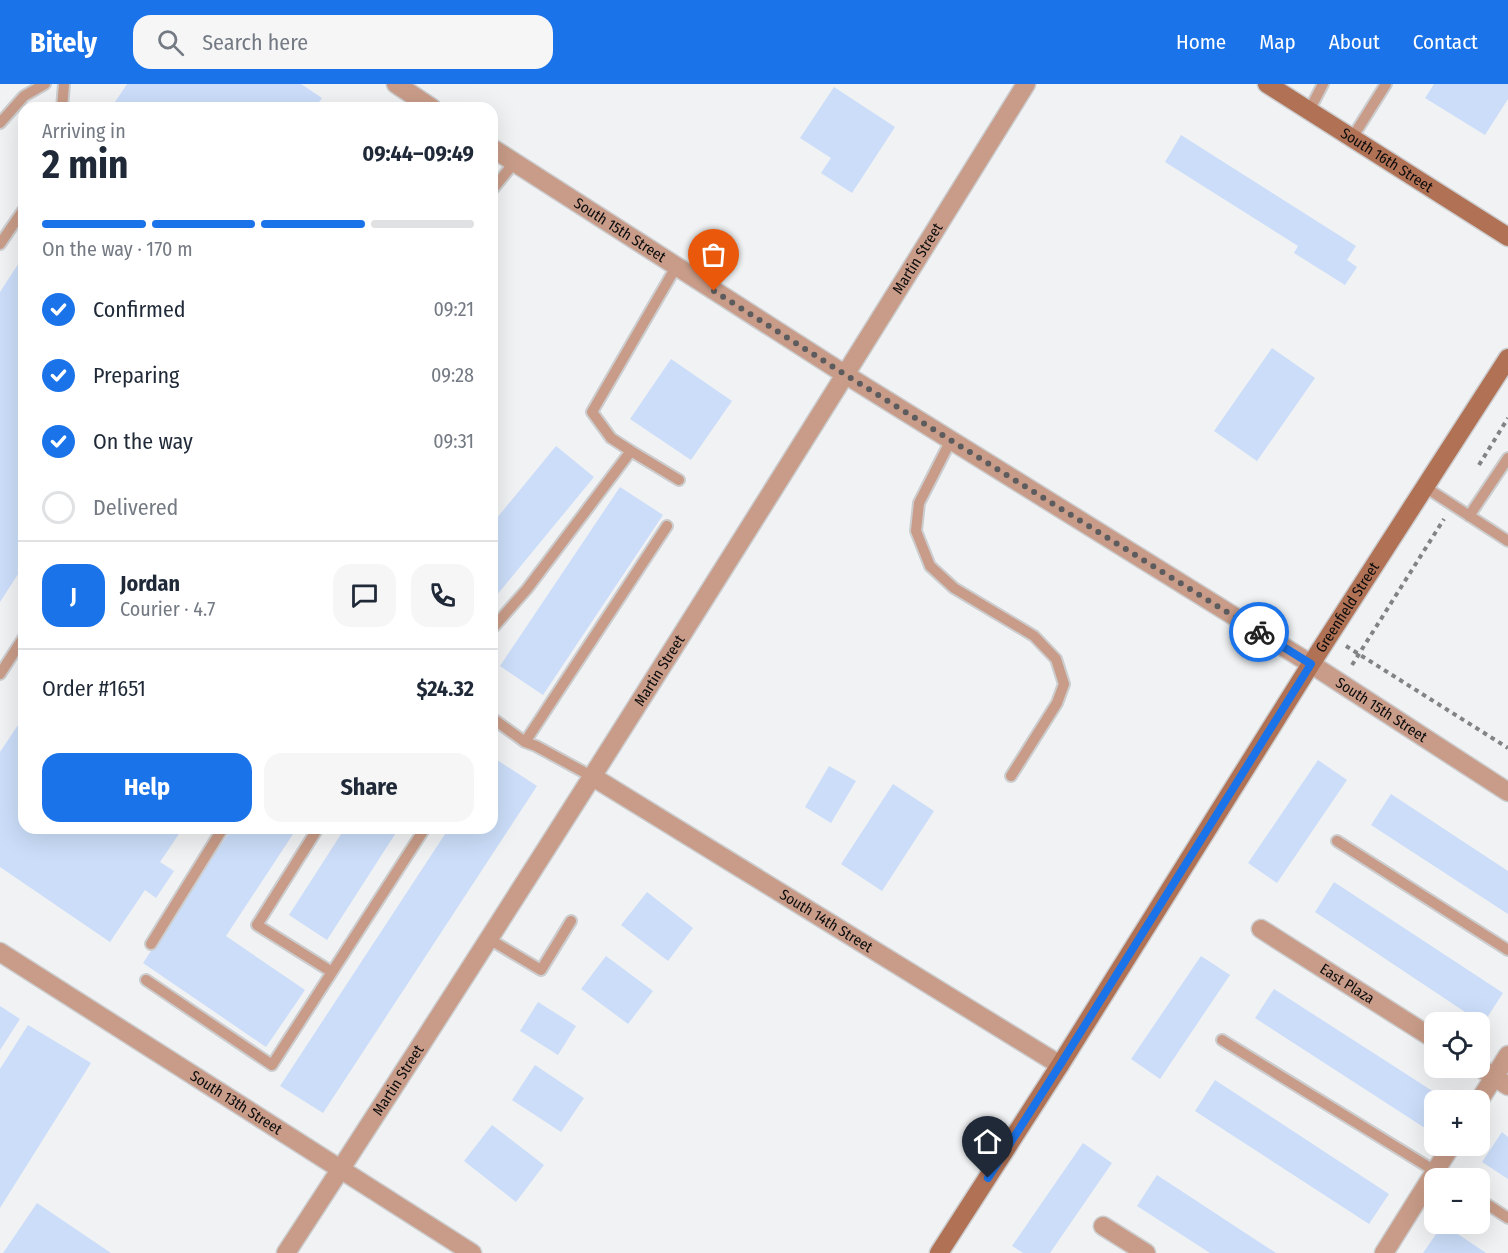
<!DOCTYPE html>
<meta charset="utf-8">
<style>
:root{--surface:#fff;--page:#f6f6f7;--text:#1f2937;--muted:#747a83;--line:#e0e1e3;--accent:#1a73e8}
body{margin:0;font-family:"Fira Sans Condensed",sans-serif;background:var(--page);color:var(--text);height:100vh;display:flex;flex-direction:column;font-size:22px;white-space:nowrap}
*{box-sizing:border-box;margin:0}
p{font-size:20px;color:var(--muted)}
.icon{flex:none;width:33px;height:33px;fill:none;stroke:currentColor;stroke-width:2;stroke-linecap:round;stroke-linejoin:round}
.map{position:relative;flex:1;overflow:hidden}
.sheet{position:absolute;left:18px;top:18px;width:480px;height:732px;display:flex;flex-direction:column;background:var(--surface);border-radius:18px;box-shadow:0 6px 24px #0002}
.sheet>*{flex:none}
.controls{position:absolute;left:1424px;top:928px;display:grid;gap:12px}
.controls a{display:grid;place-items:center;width:66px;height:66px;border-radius:12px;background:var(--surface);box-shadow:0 6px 24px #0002;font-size:30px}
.pin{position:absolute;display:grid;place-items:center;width:51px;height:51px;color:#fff;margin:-62px -26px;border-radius:50% 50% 50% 0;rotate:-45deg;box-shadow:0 0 6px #0007}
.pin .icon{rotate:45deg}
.courier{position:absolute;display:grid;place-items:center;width:60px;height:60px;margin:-30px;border:4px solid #1a73e8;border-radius:50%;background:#fff;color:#222;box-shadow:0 2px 8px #0007}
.summary em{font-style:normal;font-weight:700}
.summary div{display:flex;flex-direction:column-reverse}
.summary{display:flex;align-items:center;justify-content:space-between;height:102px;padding:0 24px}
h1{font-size:39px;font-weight:700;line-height:45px}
.bar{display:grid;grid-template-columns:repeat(4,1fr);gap:9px 6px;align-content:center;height:72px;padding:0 24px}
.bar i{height:8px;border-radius:4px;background:var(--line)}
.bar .on{background:var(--accent)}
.bar p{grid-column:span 4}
.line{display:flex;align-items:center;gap:15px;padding:0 24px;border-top:2px solid var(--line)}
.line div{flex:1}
.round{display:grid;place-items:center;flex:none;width:63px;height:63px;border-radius:18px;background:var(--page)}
ol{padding:0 24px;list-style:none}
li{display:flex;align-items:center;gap:18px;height:66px}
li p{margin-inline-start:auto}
li .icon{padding:6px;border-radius:50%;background:var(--accent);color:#fff;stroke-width:4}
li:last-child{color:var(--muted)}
li i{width:33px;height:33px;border:3px solid var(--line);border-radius:50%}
.action{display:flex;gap:12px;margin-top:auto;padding:12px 24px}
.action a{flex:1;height:69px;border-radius:18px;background:var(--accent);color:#fff;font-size:24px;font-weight:700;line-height:69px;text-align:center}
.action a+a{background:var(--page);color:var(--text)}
header{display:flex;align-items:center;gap:36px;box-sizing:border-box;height:84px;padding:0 30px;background:var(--accent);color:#fff}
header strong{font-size:28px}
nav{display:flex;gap:33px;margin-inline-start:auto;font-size:21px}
.search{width:420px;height:54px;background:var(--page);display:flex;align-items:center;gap:15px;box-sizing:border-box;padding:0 21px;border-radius:18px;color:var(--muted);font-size:22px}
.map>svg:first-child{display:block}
.building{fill:#cbddf9}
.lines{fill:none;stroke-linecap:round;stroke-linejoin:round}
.service-casing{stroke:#cccdcf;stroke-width:14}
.minor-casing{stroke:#cccdcf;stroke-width:21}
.secondary-casing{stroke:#cccdcf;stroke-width:21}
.path{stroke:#828384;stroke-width:4;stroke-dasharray:4.5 4.5;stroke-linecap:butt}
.service{stroke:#c89c88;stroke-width:10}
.minor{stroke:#c89c88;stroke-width:18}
.secondary{stroke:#b07154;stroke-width:18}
.done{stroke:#5c5c5e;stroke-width:6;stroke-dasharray:0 10.8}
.route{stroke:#1a73e8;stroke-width:8}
.labels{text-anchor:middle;stroke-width:4.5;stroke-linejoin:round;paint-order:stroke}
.street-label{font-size:15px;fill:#0c0c0d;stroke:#f1f2f4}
</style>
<header>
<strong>Bitely</strong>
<div class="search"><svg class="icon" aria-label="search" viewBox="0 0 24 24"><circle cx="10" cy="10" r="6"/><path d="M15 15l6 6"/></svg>Search here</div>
<nav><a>Home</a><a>Map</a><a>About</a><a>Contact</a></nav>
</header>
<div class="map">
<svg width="1508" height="1169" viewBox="0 0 1508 1169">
<rect width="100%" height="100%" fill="#f1f2f4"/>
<path class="building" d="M127 0H301L322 14 315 24H111Z
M1434 0H1508V15L1485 51 1425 14Z
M834 3 895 43 852 109 821 89 831 74 800 54Z
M1181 51 1356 162 1347 176 1357 183 1345 201 1294 169 1298 162 1165 78Z
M24 171V481L0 518V208Z
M1272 264 1315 294 1257 377 1214 347Z
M671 275 732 317 691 376 630 335Z
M556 362 594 393 492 517V440Z
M620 403 663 431 543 611 500 582Z
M24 632V744H183L160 778 174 787 156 814 145 806 110 858 0 783V668Z
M494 674 537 702 323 1029 280 1002 449 744H492V677Z
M1318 676 1347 696 1277 799 1248 779Z
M829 682 856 697 831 739 805 723Z
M893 700 934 727 882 807 841 780Z
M1391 710 1508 787V830L1371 741Z
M232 744H297L226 852 305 906 266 963 143 879Z
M345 744H399L327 856 289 831Z
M1334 798 1503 909 1483 940 1315 828Z
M647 808 693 844 668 877 621 841Z
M606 872 653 907 628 940 581 905Z
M1201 872 1230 891 1160 995 1131 975Z
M1274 905 1448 1017H1434V1036L1428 1046 1255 934Z
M538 918 576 942 558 971 520 947Z
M0 922 20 935 0 966Z
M28 941 91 979 0 1124V985Z
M535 981 584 1014 561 1048 512 1016Z
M1215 996 1389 1110 1369 1140 1195 1027Z
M492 1041 544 1081 516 1118 464 1077Z
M1502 1048 1508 1053V1095L1482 1078Z
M1083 1059 1112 1079 1050 1169H1023L1012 1162Z
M1157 1091 1276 1169H1210L1137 1122Z
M37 1119 111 1169H3Z
M1443 1140 1486 1169H1423Z"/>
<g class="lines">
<g class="service-casing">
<path id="service" d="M62 24 64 0
M1309 27 1323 0
M0 39 24 12 45 0
M1352 54 1386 0
M492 106 514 79
M0 160 24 125
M951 356 919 419 916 447 930 482 954 504 1034 552 1056 575 1064 600 1057 619 1011 692
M631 367 679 396
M1425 403 1508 457
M1469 432 1508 374
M492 545 527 505 631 367 611 354 592 328 676 183
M0 590 24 553
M492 634 525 658 536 662 593 693
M525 658 667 442
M318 744 257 841 332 888
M1337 757 1508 866
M489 855 541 886 571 837
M151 860 223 744
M146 896 272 981 425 744
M1222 956 1448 1095
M1479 1115 1508 1134"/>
</g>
<g class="minor-casing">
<g id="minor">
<path d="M396 0 432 24"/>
<path id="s1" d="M492 64 846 291 1311 580 1508 708"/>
<path id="s2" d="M593 693 1060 981"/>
<path id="s3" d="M1261 845 1434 955"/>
<path id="s4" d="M0 868 472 1169"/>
<path d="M1479 983 1508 1002"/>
<path d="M1479 1017 1508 971"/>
<path d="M1103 1142 1146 1169"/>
<path id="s5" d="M286 1169C538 783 783 392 1026 0"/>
<path d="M1384 1169 1451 1062"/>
</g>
</g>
<g class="secondary-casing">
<g id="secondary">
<path id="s6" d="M1267 0 1508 153"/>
<path id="s7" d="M939 1169 1060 981 1311 580 1508 274"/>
</g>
</g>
<path class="path" d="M1479 381 1508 334
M1346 562 1508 664
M1352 581 1444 435"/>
<use href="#service" class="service"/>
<use href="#minor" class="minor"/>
<use href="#secondary" class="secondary"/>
</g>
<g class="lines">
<path class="done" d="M714 207 846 291 1259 548"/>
<path class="route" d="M988 1094 1060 981 1311 580 1259 548"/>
</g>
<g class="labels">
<g class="street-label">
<text dy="5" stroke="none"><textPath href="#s6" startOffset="142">South 16th Street</textPath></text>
<text dy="5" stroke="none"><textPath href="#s1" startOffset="152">South 15th Street</textPath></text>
<text dy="5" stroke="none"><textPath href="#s5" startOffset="1178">Martin Street</textPath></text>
<text dy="5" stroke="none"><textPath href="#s7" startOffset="764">Greenfield Street</textPath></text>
<text dy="5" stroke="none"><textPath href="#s5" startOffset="692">Martin Street</textPath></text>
<text dy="5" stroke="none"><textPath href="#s1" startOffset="1052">South 15th Street</textPath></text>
<text dy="5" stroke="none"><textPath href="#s2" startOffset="274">South 14th Street</textPath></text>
<text dy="5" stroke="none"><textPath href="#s3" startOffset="102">East Plaza</textPath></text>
<text dy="5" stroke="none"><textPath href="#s5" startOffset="206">Martin Street</textPath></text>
<text dy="5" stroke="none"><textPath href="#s4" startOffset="280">South 13th Street</textPath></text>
</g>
</g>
</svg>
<div class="controls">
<a><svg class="icon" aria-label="locate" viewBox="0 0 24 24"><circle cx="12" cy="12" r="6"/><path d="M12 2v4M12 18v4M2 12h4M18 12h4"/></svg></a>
<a>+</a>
<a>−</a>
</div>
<div class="pin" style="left:714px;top:207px;background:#ea580c"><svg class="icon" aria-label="bag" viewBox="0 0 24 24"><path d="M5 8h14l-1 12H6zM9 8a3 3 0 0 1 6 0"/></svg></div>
<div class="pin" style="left:988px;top:1094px;background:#1f2937"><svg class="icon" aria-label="home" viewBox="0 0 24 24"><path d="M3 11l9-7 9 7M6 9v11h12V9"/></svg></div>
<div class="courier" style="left:1259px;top:548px"><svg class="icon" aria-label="bike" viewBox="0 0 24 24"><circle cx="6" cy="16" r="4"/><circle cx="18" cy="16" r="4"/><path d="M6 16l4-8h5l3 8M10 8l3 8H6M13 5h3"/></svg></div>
<section class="sheet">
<div class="summary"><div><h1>2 min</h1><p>Arriving in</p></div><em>09:44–09:49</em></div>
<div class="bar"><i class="on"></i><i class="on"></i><i class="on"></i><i></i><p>On the way · 170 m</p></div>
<ol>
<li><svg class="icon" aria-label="check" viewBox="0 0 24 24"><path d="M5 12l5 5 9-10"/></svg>Confirmed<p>09:21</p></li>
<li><svg class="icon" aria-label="check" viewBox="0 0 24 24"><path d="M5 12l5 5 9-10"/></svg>Preparing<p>09:28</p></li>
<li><svg class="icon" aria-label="check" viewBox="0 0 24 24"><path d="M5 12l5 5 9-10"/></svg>On the way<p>09:31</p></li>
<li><i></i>Delivered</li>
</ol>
<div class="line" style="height:108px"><b class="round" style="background:var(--accent);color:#fff">J</b><div><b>Jordan</b><p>Courier · 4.7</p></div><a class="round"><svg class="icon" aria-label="chat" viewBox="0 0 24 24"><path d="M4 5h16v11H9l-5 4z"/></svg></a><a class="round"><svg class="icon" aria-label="phone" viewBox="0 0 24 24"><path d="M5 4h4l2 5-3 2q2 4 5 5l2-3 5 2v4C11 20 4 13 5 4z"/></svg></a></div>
<div class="line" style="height:78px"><div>Order #1651</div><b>$24.32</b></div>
<div class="action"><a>Help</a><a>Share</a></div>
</section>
</div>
